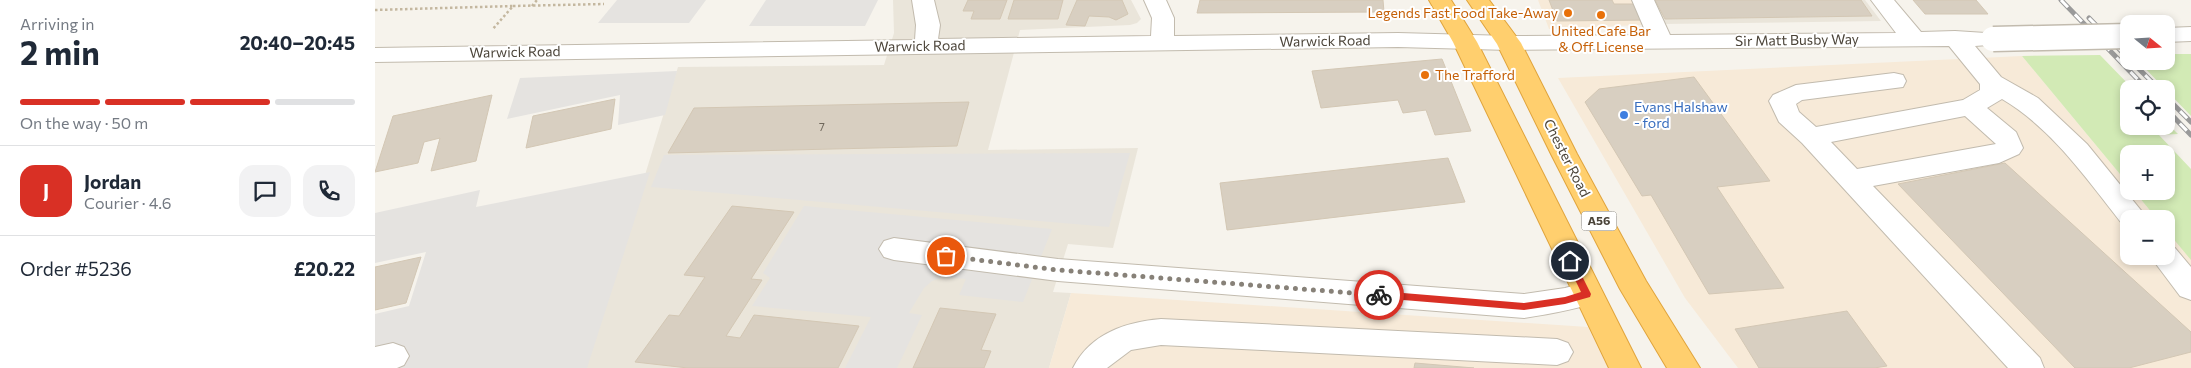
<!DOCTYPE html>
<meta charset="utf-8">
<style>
:root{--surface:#fff;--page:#f2f2f3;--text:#1f2937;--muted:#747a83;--line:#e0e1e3;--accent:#d93025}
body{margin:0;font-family:Commissioner,sans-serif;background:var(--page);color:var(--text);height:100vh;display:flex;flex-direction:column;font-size:19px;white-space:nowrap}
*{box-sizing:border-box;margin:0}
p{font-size:16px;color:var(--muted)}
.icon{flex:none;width:28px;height:28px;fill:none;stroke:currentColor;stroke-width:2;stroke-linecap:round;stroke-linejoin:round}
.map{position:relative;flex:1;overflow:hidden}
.side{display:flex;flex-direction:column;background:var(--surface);width:375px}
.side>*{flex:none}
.needle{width:32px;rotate:108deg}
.controls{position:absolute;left:1745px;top:15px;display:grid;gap:10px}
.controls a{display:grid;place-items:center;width:55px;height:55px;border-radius:10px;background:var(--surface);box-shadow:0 2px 8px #0003;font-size:25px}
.pin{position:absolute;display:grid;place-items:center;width:42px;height:42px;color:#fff;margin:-21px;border:2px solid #fff;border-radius:50%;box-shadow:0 1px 5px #0007}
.courier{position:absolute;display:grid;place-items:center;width:50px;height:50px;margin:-25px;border:4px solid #d93025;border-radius:50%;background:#fff;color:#222;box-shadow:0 1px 6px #0007}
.summary em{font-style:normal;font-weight:700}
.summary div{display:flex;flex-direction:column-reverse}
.summary{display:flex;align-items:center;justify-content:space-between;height:85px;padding:0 20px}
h1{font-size:32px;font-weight:700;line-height:38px}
.bar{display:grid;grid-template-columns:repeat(4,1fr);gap:8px 5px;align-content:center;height:60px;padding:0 20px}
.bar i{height:6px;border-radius:4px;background:var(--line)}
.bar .on{background:var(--accent)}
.bar p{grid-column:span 4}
.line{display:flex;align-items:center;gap:12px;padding:0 20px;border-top:1px solid var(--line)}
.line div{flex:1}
.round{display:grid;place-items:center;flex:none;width:52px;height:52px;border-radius:15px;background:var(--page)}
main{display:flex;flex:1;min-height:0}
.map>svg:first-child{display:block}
.residential{fill:#eae5da}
.commercial{fill:#f7ead8}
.green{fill:#d2eab5}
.parking{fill:#e5e3e0}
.building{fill:#d8cfc1;stroke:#d3c7b4}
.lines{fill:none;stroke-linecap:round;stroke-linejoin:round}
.minor-casing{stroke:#c2bbae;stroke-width:2}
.highway-casing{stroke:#e0a43c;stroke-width:2}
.path{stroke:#c4b79f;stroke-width:2.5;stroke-dasharray:2.5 2.5;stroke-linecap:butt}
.minor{fill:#fff;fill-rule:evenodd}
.highway{fill:#ffcf6e;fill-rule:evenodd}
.rail-casing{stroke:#9a9a9a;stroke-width:5}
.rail{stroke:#fff;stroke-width:3;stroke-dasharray:10;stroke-linecap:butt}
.minor-bridge-casing{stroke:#c2bbae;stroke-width:27;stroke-linecap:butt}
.minor-bridge{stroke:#fff;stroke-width:24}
.route{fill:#d93025}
.done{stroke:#878178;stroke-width:5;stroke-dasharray:0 9}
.food-dot{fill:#e8710a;stroke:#fff;stroke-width:2}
.shop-dot{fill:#3f7fe0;stroke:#fff;stroke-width:2}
.labels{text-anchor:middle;stroke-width:4;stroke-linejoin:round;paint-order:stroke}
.number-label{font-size:11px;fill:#6e675b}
.shield{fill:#fff;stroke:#817c74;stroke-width:1}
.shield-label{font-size:12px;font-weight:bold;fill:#4b4439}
.food-label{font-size:14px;fill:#c56008;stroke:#fff;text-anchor:end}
.street-label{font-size:14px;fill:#4b4439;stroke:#fff}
.shop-label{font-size:14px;fill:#366cbe;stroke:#fff;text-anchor:start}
</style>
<main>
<section class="side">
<div class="summary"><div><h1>2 min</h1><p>Arriving in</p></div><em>20:40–20:45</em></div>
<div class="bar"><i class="on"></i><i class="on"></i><i class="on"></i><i></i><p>On the way · 50 m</p></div>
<div class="line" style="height:90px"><b class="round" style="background:var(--accent);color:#fff">J</b><div><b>Jordan</b><p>Courier · 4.6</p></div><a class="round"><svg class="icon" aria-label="chat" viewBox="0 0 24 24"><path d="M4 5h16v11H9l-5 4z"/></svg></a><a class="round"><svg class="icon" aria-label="phone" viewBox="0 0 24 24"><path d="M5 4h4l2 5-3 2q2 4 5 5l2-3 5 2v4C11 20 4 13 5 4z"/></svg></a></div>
<div class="line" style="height:65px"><div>Order #5236</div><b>£20.22</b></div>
</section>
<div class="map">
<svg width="1816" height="368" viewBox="0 0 1816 368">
<rect width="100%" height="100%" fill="#f6f3ec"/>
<path class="residential" d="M518 0H756L766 19 762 23 755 25 645 30 613 150 763 148 738 248 693 244 678 292 696 293 674 368H211L303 67 509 65 519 33Z
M1276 0H1490L1506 21 1288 24Z"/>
<path class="commercial" d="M1163 0H1276L1288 24 1174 29Z
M1647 56 1754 185V191H1759L1782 219H1754V256H1791V229L1816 259V368H1363L1310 298 1183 78Z
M696 293 1213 327 1233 368H674Z"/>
<path class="green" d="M1791 54H1816V116L1763 61H1791Z
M1725 55 1758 89H1754V126H1791V122L1803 134 1784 135 1816 169V260L1791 230V219H1782L1759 191H1791V154H1754V185L1647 56Z"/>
<path class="parking" d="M242 0H331L314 23H223Z
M391 0H503L490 26H374Z
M302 71 290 115 243 125 245 95 132 119 145 78Z
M755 153 734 227 276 187 289 155Z
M275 172 212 368H0V314L34 306 51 252 0 263V213L105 190 101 207Z
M429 206 677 229 648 302 584 295 591 279 568 277 557 281 549 288 534 313 547 315 522 368H470L496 317 377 306 395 278 388 273Z"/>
<path class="building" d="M593 0H632L625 19H596L599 11H588Z
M639 0H688L683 19H633Z
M702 0H747L753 14 741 20 734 17 714 16 710 26 691 25Z
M825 0H1008L1009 12 822 13Z
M1174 0H1237L1239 4H1264L1271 20 1182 21Z
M1280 0H1486L1497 16 1290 19Z
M1538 0H1601L1613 14H1550Z
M1067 59 1096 131 1060 135 1051 110 1028 113 1023 100 946 108 937 71Z
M1319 77 1395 181 1342 187 1409 288 1334 294 1276 195 1267 196 1210 102 1224 89Z
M117 95 101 161 56 171 65 138 49 142 43 163 0 172 18 116Z
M240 99 236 129 151 148 158 116Z
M594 102 582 146 293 153 319 108Z
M1073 158 1090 202 852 230 845 183Z
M1630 163 1816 332V352L1754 368H1700L1523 184Z
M357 206 419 212 376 279 387 280 351 336 365 338 379 315 484 326 463 368H313L260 362 294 315 304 316 330 277 309 275Z
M46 257 31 303 0 310V267Z
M565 308 621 314 606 350 616 351 609 368H538Z
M1472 311 1512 366 1499 368H1384L1360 329Z
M1040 363 1099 368H1039Z"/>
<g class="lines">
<g class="minor-casing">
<path id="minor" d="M537 0H559L565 25 563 39 776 36 777 18 769 0H791L799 18V36L1023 33 1134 36 1272 35 1257 0H1279L1295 35 1521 33 1496 0H1519L1546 32 1580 31 1626 34 1630 39 1626 44 1600 46 1626 77 1663 98 1712 144 1773 219H1754V228L1749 226C1713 181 1678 129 1627 99L1612 108 1641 132 1648 148 1644 154 1624 163 1498 186 1665 358 1669 368H1633L1427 143 1404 122 1394 101 1398 95 1421 85 1519 73 1528 75 1531 81 1528 87 1427 100 1421 104 1424 112 1441 127 1588 100 1605 90V84L1574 46 1134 50 1023 47 0 62V48L540 40 541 25ZM1590 116 1621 144 1482 169 1456 142Z
M1816 27V41L1791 42V28Z
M519 238 683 259 1149 294 1190 288 1212 282 1223 286 1227 294 1223 302C1198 310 1174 314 1149 318L683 281 519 260 509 257 504 249 509 241Z
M1791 245 1800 248 1816 267V300L1805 296 1775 256H1791Z
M786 319 1182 339 1193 343 1198 352 1193 361 1182 365 786 345 756 350 732 368H698C715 334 750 322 786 319Z
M18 343 29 347 34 356 29 365 22 368H0V347Z"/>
</g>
<g class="highway-casing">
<path id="highway" d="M1054 0H1076L1102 42 1266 368H1234L1078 42Z
M1092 0H1114L1146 43 1202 154 1271 281 1325 368H1292L1245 289 1176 154 1122 44Z"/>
</g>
<path class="path" d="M138 6 229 4
M157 6 162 0
M0 10 138 6 117 30"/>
<use href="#minor" class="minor"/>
<use href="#highway" class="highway"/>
<g class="rail-casing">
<path id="rail" d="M1686 0 1772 89
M1714 18 1754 59
M1756 61 1784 89
M1791 97 1816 122
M1791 109 1816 135"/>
</g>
<use href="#rail" class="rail"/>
<g class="minor-bridge-casing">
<path id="minor-bridge" d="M1618 39 1754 36"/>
</g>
<use href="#minor-bridge" class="minor-bridge"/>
</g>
<path class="route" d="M1195 257 1198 258 1216 294 1215 297 1190 304 1149 310 1004 298 999 295 1004 291 1149 303 1190 297 1206 292 1191 261Z"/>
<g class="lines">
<path class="done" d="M571 256 683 270 1004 295"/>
</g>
<g class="food-dot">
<circle cx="1193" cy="13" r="5"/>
<circle cx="1226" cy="15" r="5"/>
<circle cx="1050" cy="75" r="5"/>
</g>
<circle class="shop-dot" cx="1249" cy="115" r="5"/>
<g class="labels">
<g class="number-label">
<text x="447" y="131">7</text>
</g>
<rect class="shield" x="1206.5" y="211.5" width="35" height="19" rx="4"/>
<g class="shield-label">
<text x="1224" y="225">A56</text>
</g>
<g class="food-label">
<text x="1183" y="18">Legends Fast Food Take-Away</text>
<text x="1226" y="36" text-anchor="middle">United Cafe Bar<tspan x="1226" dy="16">&amp; Off License</tspan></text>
<text x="1060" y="80" text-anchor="start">The Trafford</text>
</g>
<g class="street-label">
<text transform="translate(1422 40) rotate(-1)" y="5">Sir Matt Busby Way</text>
<text transform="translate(950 41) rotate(-1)" y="5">Warwick Road</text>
<text transform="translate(545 46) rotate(-1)" y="5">Warwick Road</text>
<text transform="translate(140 52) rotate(-1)" y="5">Warwick Road</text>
<text transform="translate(1192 158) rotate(63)" y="5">Chester Road</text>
</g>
<g class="shop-label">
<text x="1259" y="112">Evans Halshaw<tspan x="1259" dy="16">- ford</tspan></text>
</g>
</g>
</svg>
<div class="controls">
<a><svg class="needle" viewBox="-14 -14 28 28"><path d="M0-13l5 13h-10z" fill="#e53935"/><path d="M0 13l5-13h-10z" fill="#747a83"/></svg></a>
<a><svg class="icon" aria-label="locate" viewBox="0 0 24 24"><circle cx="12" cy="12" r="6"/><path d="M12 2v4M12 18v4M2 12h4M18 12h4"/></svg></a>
<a>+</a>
<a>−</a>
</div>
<div class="pin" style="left:571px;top:256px;background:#ea580c"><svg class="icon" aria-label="bag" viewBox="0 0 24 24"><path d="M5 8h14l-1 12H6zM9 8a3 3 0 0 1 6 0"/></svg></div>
<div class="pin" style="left:1195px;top:261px;background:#1f2937"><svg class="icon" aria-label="home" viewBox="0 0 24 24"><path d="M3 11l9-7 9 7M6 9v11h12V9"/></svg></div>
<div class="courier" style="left:1004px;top:295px"><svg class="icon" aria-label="bike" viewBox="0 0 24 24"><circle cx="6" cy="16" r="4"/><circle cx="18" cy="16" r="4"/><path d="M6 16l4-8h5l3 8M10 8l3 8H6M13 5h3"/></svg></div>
</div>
</main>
